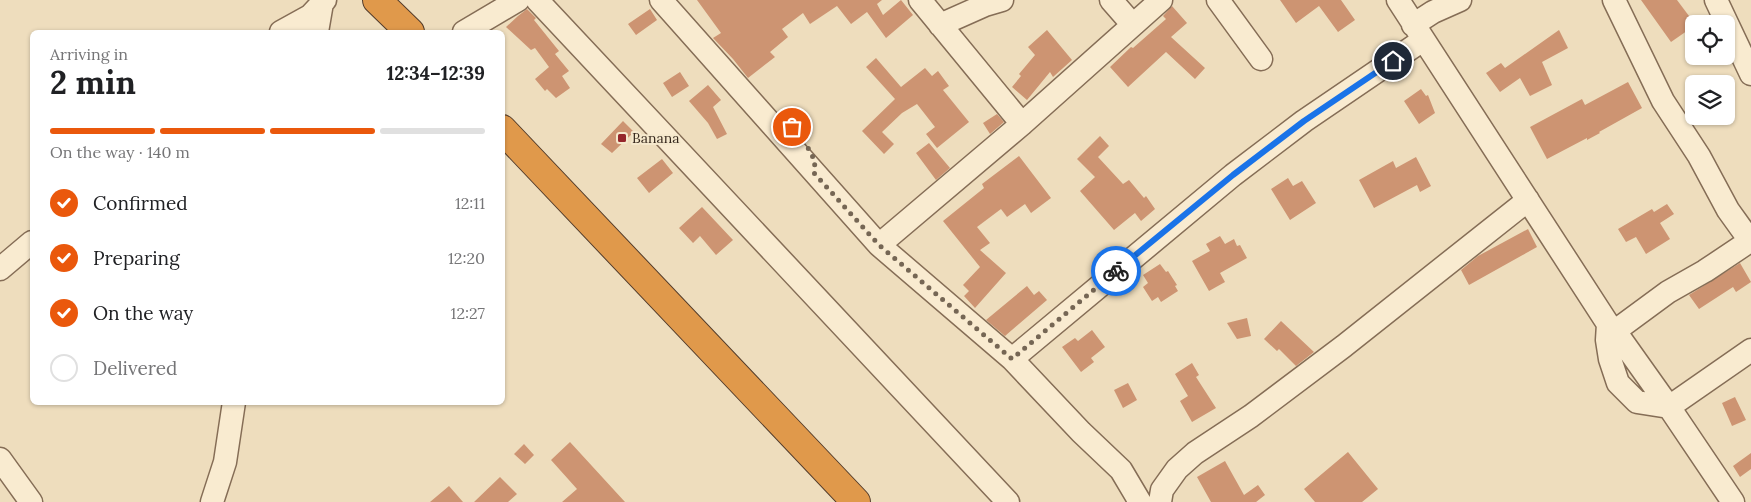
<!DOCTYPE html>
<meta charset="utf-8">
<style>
:root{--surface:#fff;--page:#f2f2f2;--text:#202124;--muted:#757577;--line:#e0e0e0;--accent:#ea580c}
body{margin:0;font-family:Lora,serif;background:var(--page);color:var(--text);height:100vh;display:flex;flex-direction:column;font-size:19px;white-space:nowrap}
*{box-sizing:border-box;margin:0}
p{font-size:16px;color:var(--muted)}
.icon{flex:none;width:28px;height:28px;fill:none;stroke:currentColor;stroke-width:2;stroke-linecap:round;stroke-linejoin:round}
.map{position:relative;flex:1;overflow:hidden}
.sheet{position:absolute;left:30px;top:30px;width:475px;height:375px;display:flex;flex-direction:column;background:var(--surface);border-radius:8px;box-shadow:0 1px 4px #0004}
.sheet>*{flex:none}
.buttons{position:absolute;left:1685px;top:15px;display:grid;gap:10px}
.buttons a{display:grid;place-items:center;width:50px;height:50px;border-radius:8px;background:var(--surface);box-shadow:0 1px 4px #0004;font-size:25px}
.pin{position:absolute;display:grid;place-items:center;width:42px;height:42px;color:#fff;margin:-21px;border:2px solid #fff;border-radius:50%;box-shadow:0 1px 5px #0007}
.courier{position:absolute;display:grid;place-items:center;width:50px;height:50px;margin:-25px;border:4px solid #1a73e8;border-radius:50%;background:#fff;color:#222;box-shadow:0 1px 6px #0007}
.summary em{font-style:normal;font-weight:700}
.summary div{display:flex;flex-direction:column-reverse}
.summary{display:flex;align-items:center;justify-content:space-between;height:85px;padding:0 20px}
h1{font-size:32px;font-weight:700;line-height:38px}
.bar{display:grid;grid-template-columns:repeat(4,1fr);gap:8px 5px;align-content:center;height:60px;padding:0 20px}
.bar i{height:6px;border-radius:4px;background:var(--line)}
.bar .current{background:var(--accent)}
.bar p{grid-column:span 4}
ol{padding:0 20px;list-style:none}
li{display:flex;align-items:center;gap:15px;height:55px}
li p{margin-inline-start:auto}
li .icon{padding:5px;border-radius:50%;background:var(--accent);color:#fff;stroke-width:4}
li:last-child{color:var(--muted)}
li i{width:28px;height:28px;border:2px solid var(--line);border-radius:50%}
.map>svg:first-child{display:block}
.building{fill:#cd9472}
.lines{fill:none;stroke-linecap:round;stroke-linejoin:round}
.minor-casing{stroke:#856d56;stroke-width:25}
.highway-casing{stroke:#533c2b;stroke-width:30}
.minor{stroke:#f9ebd0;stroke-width:22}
.highway{stroke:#e0994b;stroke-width:28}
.done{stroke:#756654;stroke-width:5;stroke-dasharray:0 9}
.route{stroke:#1a73e8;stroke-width:6}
.poi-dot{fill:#95262b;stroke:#f5e8cc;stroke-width:2}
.labels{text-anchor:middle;stroke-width:4;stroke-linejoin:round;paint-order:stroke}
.poi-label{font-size:14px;fill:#34261b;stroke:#f5e8cc;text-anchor:start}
</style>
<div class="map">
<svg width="1751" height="502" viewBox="0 0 1751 502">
<rect width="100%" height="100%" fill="#eeddbd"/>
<path class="building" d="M697 0H882L877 4 883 15 901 0 913 15 886 38 867 12 851 24 837 6 810 24 803 13 782 29 788 37 770 52 775 57 748 78 733 59 713 38 721 33Z
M1280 0H1341L1355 20 1338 32 1319 6 1296 23Z
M1641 0H1677L1695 24 1694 26 1671 42Z
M1172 6 1187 23 1171 37 1205 68 1195 79 1166 52 1128 87 1110 67 1131 47 1133 48 1166 19 1163 16Z
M527 9 536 18 534 20 559 51 555 54 569 71 562 76 570 88 556 98 547 89 545 91 535 79 549 67 535 48 531 50 506 27 518 16Z
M650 9 657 20 636 35 628 24Z
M1047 30 1072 60 1053 77 1050 72 1027 100 1012 87 1021 76 1019 74 1035 55 1028 47Z
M1559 30 1568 48 1542 62 1552 85 1530 96 1520 78 1500 92 1486 73 1501 63 1505 68Z
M876 58 901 87 925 68 932 76 938 71 949 86 943 90 969 122 937 148 926 134 935 127 917 104 902 113 882 132 894 144 884 154 862 131 895 99 866 67Z
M680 72 689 86 672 97 663 83Z
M1628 82 1642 108 1599 132 1600 133 1587 140V138L1547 159 1530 127 1582 99 1585 105Z
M708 85 721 100 713 107 727 134 717 139 708 123 689 101Z
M1421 89 1426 96 1428 95 1435 113 1419 124 1404 101Z
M997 114 1004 122 990 134 983 123Z
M623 121 634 132 612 153 601 144Z
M1100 136 1109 146 1098 157 1123 184 1129 180 1144 198 1146 196 1155 209 1141 221 1135 213 1114 230 1080 191 1095 177 1077 159Z
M929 143 950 168 936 180 916 153Z
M1019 156 1051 198 1031 213 1025 204 1007 217 1001 209 977 227 990 243 980 250 1006 273 975 308 964 296 969 291 963 285 980 267 943 221 984 188 982 184Z
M1416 157 1431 186 1420 192 1417 185 1374 208 1359 180 1393 161 1396 168Z
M662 159 673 173 649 193 637 178Z
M1288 178 1293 186 1302 181 1316 203 1290 220 1271 189Z
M1667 204 1674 214 1660 223 1670 239 1646 254 1636 237 1626 242 1618 229 1652 209 1654 212Z
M702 207 733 240 716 255 700 236 693 243 679 228Z
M1528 229 1537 247 1469 285 1461 270 1478 256Z
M1220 236 1225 244 1234 239 1237 246 1240 245 1247 258 1220 273 1225 282 1209 291 1192 261 1210 251 1206 244Z
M1740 263 1751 282 1736 292 1733 287 1699 309 1689 295Z
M1160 264 1166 272 1168 271 1177 285 1175 286 1178 291 1161 302 1158 297 1152 301 1143 287 1148 283 1143 275Z
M1027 286 1034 295 1039 291 1047 300 1005 336 986 320Z
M1247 318 1251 336 1237 339 1227 323Z
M1281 321 1314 352 1296 366 1279 349 1277 351 1264 339Z
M1092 330 1105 347 1091 358 1094 362 1081 372 1062 347 1075 338 1078 341Z
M1192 363 1199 375 1196 377 1216 408 1192 422 1180 401 1188 396 1175 374Z
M1128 383 1137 400 1123 408 1114 390Z
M1735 397 1746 420 1732 426 1722 403Z
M570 442 625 502H562L577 489 551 460Z
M524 444 534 455 525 464 514 454Z
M1348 452 1378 489 1362 502H1315L1304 489Z
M1751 453V469L1740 477 1733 466Z
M1225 461 1244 495 1258 485 1265 495 1256 502H1211L1197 477Z
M500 477 517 494 508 502H474Z
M449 486 463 502H430Z"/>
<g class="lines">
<g class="minor-casing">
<path id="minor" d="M537 0 1008 502
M661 0 879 245 1012 359 1081 432 1121 470 1140 502
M920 0 1022 124
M1111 0 1132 24
M1218 0 1261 59
M1398 0 1608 324 1607 340 1610 359 1618 383 1637 402 1669 407 1733 502
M1614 0 1663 101 1699 156 1728 210 1751 242
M1716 0 1751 74
M940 25 985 5 1002 0
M1413 25 1433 12 1460 0
M281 32 310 16 325 0
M317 32 322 3
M464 32 518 0
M879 245 1022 124 1161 0
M0 269 32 242
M1608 324 1615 331 1669 407 1751 350
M1615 331 1668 292 1705 271 1750 241
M1012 359 1233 175 1304 121 1423 40
M0 459 31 502
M212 502 225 462 234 402
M1160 502 1162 490 1177 469 1195 453 1251 416 1344 346 1528 200"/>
</g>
<g class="highway-casing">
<path id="highway" d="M377 0 410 32
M502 129 856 502"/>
</g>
<use href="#minor" class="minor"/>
<use href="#highway" class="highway"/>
</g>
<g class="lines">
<path class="done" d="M792 127 807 146 815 161 814 173 879 245 1012 359 1116 271"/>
<path class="route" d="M1116 271 1233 175 1304 121 1393 61"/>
</g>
<rect class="poi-dot" x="617" y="133" width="10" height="10" rx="2.5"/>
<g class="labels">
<g class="poi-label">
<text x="632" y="143">Banana</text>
</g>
</g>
</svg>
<div class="buttons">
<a><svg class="icon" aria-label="locate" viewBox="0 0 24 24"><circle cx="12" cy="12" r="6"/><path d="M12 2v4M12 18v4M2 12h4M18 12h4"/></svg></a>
<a><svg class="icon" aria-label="layers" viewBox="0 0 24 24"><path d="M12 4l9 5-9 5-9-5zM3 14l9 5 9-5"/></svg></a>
</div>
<div class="pin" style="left:792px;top:127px;background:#ea580c"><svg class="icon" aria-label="bag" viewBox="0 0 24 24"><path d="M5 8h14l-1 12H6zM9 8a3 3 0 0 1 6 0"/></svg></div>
<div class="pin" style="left:1393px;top:61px;background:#1f2937"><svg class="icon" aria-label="home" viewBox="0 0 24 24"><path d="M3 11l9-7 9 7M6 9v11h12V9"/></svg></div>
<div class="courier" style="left:1116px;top:271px"><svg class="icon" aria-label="bike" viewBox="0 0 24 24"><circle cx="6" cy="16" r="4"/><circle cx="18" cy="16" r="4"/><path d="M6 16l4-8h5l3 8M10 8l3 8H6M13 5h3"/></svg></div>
<section class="sheet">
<div class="summary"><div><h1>2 min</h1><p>Arriving in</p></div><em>12:34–12:39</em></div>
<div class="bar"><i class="current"></i><i class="current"></i><i class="current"></i><i></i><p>On the way · 140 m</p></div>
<ol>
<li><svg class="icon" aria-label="check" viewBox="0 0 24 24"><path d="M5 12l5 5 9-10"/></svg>Confirmed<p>12:11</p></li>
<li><svg class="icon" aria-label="check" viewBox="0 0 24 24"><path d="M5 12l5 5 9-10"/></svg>Preparing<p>12:20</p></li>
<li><svg class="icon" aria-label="check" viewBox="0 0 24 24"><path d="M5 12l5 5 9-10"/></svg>On the way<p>12:27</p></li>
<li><i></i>Delivered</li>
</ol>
</section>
</div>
